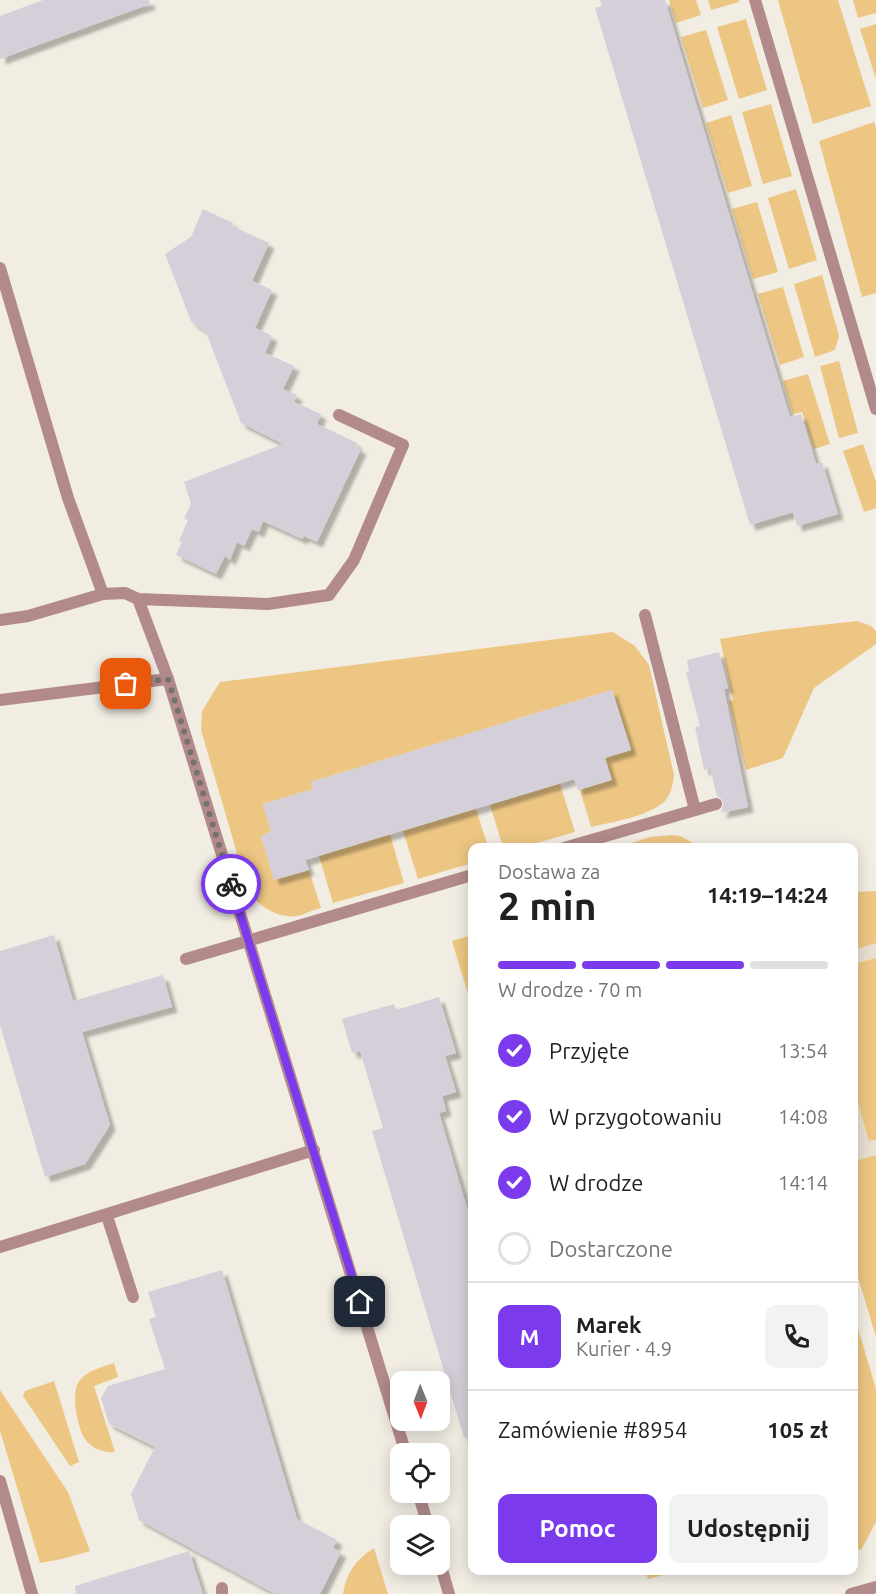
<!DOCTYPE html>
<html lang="pl">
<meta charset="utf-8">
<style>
:root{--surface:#fff;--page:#f2f2f2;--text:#202124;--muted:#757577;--line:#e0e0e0;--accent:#7c3aed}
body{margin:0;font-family:Ubuntu,sans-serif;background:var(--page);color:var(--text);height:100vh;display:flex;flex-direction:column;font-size:22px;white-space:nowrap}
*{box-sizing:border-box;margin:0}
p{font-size:20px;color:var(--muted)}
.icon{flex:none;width:33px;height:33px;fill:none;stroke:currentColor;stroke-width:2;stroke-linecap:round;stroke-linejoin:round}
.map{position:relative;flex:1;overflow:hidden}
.panel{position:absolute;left:468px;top:843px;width:390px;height:732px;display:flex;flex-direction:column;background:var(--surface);border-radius:12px;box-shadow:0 3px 15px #0003}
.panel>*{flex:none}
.needle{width:39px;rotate:179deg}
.controls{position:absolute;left:390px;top:1371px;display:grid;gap:12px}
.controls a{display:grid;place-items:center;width:60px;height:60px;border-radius:12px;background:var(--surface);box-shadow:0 3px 15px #0003;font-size:30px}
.pin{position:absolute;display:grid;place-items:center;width:51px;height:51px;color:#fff;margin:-26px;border-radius:12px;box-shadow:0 3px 9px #0006}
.courier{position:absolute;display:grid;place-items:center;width:60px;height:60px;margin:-30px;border:4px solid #7c3aed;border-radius:50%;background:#fff;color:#222;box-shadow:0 2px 8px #0007}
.headline em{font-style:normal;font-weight:600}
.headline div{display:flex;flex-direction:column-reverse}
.headline{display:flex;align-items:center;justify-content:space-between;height:102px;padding:0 30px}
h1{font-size:39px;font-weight:600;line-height:45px}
.bar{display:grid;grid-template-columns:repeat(4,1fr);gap:9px 6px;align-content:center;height:72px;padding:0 30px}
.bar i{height:8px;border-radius:4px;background:var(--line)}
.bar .on{background:var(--accent)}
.bar p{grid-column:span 4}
.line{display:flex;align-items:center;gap:15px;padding:0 30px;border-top:2px solid var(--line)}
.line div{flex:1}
.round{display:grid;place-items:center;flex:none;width:63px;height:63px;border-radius:12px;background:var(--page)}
ol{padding:0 30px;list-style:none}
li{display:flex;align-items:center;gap:18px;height:66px}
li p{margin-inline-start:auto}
li .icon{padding:6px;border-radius:50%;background:var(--accent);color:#fff;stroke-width:4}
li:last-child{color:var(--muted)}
li i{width:33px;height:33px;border:3px solid var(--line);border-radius:50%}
.cta{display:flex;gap:12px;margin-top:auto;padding:12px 30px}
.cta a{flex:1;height:69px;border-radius:12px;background:var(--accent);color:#fff;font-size:24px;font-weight:600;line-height:69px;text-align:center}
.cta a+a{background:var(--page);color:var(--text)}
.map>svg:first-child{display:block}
.built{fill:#e8dfcf}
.green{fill:#edc683}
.building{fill:#d4cfd8;filter:url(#shadow)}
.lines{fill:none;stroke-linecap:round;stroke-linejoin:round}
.service{stroke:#b28a8b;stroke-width:12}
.minor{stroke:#b28a8b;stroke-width:12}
.done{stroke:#75726b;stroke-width:6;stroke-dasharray:0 10.8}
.route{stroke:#7c3aed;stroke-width:8}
</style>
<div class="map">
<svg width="876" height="1594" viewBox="0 0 876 1594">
<defs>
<filter id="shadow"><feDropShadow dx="5.5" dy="5.5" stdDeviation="1.5" flood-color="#0004"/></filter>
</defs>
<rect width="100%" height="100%" fill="#f2ede3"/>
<path class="built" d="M876 943V1218L854 1142V950Z"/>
<path class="green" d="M669 0H696L701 15 676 23Z
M708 0H739V2L711 10Z
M778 0H838L871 106 813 124Z
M853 0H876V13L858 18Z
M746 19 767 90 739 99 717 27Z
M876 24V79L860 29Z
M706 30 728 100 703 108 681 37Z
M771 104 792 176 763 184 742 112Z
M731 115 752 186 728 193 706 123Z
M874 122 876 128V293L862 297 819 141Z
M796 189 817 260 789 269 768 198Z
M757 202 778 272 753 279 732 209Z
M822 275 839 336 835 350 815 357 794 284Z
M783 287 804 357 780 365 758 294Z
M839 361 858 433 839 438 820 366Z
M808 374 830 444 814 449 802 412 793 414 783 381Z
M863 444 876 482V508L864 512 843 451Z
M857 621 871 626 876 631V644L814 688 783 758 746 770 729 701 733 700 720 639 768 631Z
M613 632 635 646 649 665 674 775C673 784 671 795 664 802 646 817 613 822 591 827L580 790 611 780 605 758 631 749 612 690 311 782 313 789 263 804 271 832 261 836 274 880 309 870 321 908C313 910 305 914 298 916 278 919 258 906 248 891L201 730 202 711 220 682Z
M560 784 575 832 523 847H503L490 805Z
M476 809 488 847 472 848V863L418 879 403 831Z
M390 834 404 883 333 903 319 856Z
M672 835 680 836 701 847H634L628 844 650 837Z
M876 891V943L854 950V892Z
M472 935V1007L452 941Z
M876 958V1139L869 1141 854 1089V964Z
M854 1142 859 1160 876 1155V1337L854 1264Z
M854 1315 876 1389V1522L861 1550 854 1548Z
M114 1363 118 1377 94 1386 115 1452C104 1453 92 1449 85 1439 77 1427 70 1392 80 1380 88 1370 103 1367 114 1363Z
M54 1381 79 1462 70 1466 23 1396 25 1391Z
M0 1390 68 1492 90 1551 62 1559 40 1563 0 1431Z
M374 1548 388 1594H343C346 1573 356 1559 374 1548Z
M645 1570H678V1571L648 1579Z"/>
<path class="building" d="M43 0H149L150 4 0 59V16Z
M600 0H665L790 417 801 414 816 464 822 462 838 514 797 526 793 512 750 525 595 8 602 6Z
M203 209 233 223 232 226 269 243 252 281 272 290 255 328 272 336 265 353 294 366 283 389 297 395 294 402 321 414 317 424 357 443 355 446 361 449 317 542 304 536 302 539 263 521 259 532 252 529 244 546 237 542 230 560 225 556 216 574 176 555 182 542 179 541 188 520 184 519 191 504 184 482 283 444 241 423 206 332 191 321 165 254 191 237Z
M719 652 728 688 724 689 748 807 721 813 724 801 717 796 710 768 704 770 695 727 700 726 686 672 689 671 687 660Z
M612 690 631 750 605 758 612 780 578 790 574 779 305 860 309 870 274 880 261 836 271 832 263 804 313 789 311 782Z
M54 935 73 1001 163 975 172 1007 82 1032 110 1125 85 1164 45 1177 0 1025V951Z
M439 997 456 1053 445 1056 456 1092 442 1096 446 1111 439 1113 472 1225V1437L464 1438 372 1131 383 1128 360 1051 352 1053 342 1019 394 1004 396 1010Z
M222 1270 297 1519 337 1540 333 1548 341 1552 320 1594H275L139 1520 131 1494 155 1447 109 1424 101 1398 108 1386 165 1369 149 1319 156 1317 148 1292Z
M189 1551 203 1594H76L75 1586Z"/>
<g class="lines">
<path class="service" d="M0 268 68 498 103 594
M138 599 168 679 406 1454
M645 615 695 810
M0 620 28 616 103 594 125 593 138 599 268 604 329 595 354 560 403 445 339 415
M564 848 716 804
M186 959 472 875
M107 1216 133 1297
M0 1247 314 1150
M0 1481 32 1594
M418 1492 428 1526
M440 1563 449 1594
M222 1588V1594"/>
<path class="minor" d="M755 0 876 409
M0 700 168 679
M851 1594 876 1587"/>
</g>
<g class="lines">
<path class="done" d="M126 684 168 679 231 884"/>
<path class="route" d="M231 884 360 1302"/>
</g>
</svg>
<div class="controls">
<a><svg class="needle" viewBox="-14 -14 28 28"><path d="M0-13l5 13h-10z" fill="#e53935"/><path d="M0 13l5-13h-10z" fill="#757577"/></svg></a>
<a><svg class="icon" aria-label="locate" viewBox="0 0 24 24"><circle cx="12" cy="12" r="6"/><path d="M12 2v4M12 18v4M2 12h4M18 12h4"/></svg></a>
<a><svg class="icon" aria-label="layers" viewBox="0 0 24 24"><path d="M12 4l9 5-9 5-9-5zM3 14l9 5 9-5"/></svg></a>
</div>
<div class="pin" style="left:126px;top:684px;background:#ea580c"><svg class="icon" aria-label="bag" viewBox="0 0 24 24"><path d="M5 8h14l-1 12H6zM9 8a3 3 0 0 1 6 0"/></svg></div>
<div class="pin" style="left:360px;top:1302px;background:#1f2937"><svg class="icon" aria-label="home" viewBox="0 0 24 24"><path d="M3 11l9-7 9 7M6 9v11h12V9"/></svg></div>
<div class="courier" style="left:231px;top:884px"><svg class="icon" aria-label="bike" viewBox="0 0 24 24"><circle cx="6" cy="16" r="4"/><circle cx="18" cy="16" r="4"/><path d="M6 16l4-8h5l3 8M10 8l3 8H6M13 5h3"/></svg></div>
<section class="panel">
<div class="headline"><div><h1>2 min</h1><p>Dostawa za</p></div><em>14:19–14:24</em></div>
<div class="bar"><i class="on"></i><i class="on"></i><i class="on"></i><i></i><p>W drodze · 70 m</p></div>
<ol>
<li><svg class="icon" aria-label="check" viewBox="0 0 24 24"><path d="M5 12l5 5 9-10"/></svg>Przyjęte<p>13:54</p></li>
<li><svg class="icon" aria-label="check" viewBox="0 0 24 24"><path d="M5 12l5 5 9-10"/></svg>W przygotowaniu<p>14:08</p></li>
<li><svg class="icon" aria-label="check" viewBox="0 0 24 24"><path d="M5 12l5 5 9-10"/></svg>W drodze<p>14:14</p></li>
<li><i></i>Dostarczone</li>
</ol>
<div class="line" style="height:108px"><b class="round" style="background:var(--accent);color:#fff">M</b><div><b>Marek</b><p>Kurier · 4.9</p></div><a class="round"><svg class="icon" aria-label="phone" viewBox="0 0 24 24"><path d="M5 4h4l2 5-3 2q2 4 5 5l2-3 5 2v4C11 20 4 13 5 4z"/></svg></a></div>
<div class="line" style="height:78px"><div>Zamówienie #8954</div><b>105 zł</b></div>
<div class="cta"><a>Pomoc</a><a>Udostępnij</a></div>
</section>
</div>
